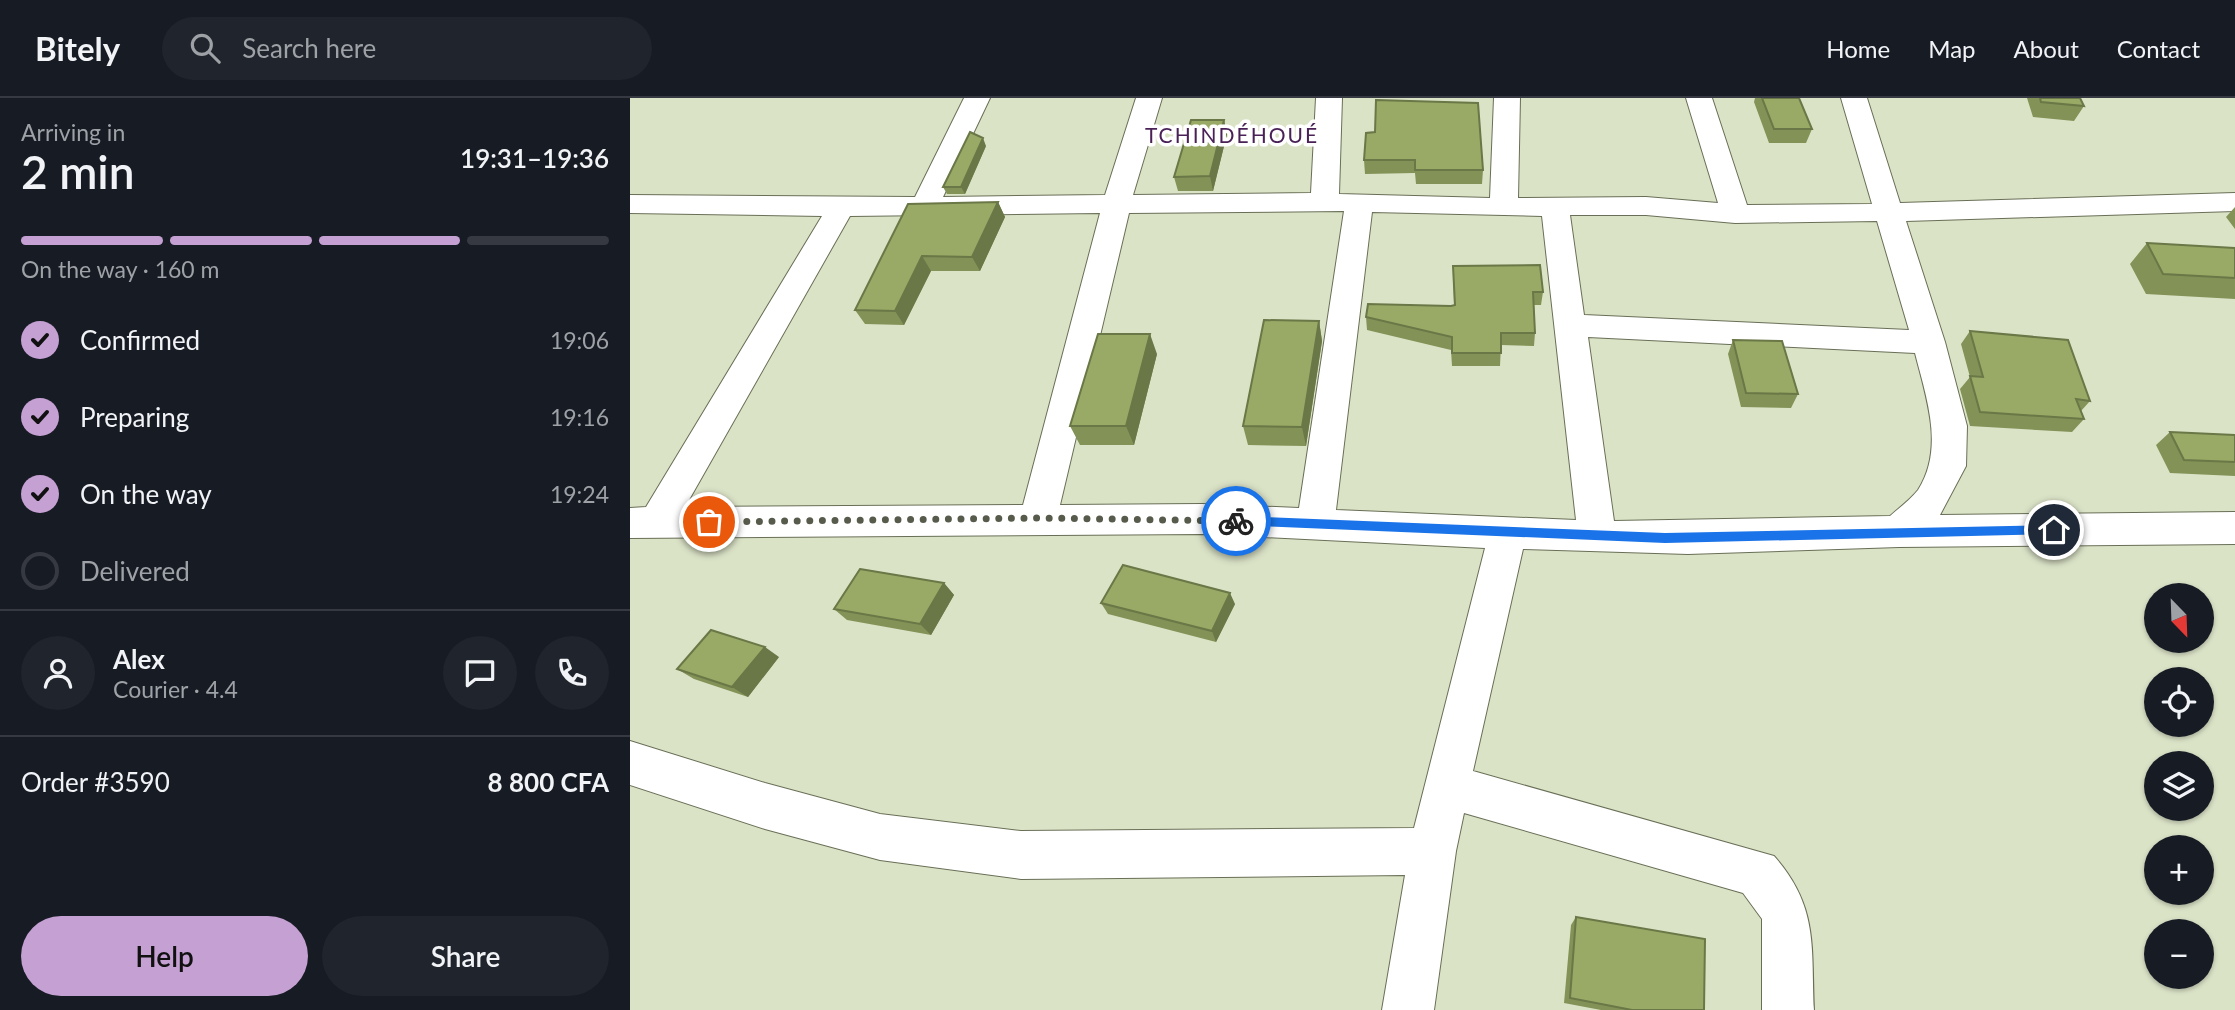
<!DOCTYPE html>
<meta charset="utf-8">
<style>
:root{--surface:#171b24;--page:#20242c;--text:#f1f3f6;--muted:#9ea1a6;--line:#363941;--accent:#c5a0d3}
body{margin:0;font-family:Lato,sans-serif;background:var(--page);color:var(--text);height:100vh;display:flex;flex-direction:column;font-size:26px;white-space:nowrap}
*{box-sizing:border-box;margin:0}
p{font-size:23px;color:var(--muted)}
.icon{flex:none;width:38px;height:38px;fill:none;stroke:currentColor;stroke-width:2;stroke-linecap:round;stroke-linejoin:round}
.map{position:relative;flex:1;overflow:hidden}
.details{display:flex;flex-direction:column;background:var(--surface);width:630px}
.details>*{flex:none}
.needle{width:46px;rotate:157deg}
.tools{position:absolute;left:1514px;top:485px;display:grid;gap:14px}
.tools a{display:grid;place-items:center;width:70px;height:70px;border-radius:50%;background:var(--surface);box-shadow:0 2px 5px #0004;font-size:35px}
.pin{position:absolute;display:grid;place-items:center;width:60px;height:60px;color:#fff;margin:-30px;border:4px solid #fff;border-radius:50%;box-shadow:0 2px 7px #0007}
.courier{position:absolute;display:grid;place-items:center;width:70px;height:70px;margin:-35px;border:5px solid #1a73e8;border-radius:50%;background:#fff;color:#222;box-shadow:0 2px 9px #0007}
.overview em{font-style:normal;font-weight:600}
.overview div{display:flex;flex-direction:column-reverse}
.overview{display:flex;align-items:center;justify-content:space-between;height:119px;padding:0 21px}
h1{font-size:46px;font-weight:600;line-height:52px}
.bar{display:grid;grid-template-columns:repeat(4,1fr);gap:10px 7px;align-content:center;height:84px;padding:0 21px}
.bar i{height:9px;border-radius:5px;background:var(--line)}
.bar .current{background:var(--accent)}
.bar p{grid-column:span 4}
.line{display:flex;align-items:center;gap:18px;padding:0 21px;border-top:2px solid var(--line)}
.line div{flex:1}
.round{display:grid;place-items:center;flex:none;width:74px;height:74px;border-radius:37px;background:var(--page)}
ol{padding:0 21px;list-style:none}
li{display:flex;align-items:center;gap:21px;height:77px}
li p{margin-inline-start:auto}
li .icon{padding:7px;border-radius:50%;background:var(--accent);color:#111;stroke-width:4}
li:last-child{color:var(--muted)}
li i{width:38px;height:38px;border:4px solid var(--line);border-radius:50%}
.cta{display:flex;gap:14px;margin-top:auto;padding:14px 21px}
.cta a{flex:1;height:80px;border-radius:42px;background:var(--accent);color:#111;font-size:28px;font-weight:600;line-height:80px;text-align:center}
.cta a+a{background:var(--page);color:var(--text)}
header{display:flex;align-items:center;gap:42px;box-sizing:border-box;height:98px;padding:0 35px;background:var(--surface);border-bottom:2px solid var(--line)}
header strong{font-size:33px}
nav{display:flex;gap:38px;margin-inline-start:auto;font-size:24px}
.search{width:490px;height:63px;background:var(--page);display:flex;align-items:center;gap:18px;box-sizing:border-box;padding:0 24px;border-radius:38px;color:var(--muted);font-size:26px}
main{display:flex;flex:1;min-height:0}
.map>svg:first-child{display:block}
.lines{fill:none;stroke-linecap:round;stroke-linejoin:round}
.street-casing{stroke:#686f56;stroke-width:2}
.street{fill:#fff;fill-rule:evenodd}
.wall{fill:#839257}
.shaded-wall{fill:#6a7747}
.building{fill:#98aa65;stroke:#6a7747;stroke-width:2}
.route{fill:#1a73e8}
.done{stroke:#565b4b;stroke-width:7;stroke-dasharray:0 12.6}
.labels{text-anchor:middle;stroke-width:7;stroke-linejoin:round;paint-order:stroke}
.far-quarter-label{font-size:21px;letter-spacing:2px;fill:#492156;stroke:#fff}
</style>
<header>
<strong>Bitely</strong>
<div class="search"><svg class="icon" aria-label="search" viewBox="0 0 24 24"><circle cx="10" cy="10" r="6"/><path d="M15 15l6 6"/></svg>Search here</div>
<nav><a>Home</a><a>Map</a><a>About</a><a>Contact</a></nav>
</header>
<main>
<section class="details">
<div class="overview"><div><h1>2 min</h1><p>Arriving in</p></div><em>19:31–19:36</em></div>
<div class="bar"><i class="current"></i><i class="current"></i><i class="current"></i><i></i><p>On the way · 160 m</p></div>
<ol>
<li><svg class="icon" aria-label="check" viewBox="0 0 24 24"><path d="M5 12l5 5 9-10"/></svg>Confirmed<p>19:06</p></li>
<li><svg class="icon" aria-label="check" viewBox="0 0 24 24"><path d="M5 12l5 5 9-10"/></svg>Preparing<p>19:16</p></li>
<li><svg class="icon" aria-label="check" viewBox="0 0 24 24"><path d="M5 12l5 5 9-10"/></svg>On the way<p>19:24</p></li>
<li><i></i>Delivered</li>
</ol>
<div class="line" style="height:126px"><a class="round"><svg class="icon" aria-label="person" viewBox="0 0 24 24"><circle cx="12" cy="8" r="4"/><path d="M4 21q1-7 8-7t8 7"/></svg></a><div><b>Alex</b><p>Courier · 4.4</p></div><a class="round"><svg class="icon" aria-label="chat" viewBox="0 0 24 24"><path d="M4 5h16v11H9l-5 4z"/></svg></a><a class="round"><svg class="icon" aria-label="phone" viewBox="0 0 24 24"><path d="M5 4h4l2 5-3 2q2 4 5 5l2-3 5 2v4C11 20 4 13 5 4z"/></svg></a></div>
<div class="line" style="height:91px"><div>Order #3590</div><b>8 800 CFA</b></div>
<div class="cta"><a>Help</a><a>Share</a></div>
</section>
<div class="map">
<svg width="1605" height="912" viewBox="0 0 1605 912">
<rect width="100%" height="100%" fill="#dbe3c7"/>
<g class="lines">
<g class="street-casing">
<path id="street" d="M334 0H360L313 99 475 97 506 0H532L503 97 681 95 686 0H712L709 96 860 100 864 0H890L888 100 1016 99 1088 105 1056 0H1082L1117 107 1242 106 1211 0H1237L1270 105 1605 95V113L1276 123 1315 244 1337 328 1336 368 1310 417 1605 414V446L1269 449 1058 456 893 451 843 673 1144 758C1189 809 1181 849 1184 912H1132V821L1113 795 834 715 826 753 804 912H752L775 777 391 781 250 762 135 731 0 687V643L135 685 250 716 391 733 784 730 855 450 572 436 0 440V410L16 409 192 118 0 115V97L285 99ZM714 113 669 410 572 406 430 407 499 115ZM742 114 912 118 946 422 706 412ZM470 115 393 407 55 409 220 118ZM940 117H1016L1105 125 1247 123 1279 232 954 217ZM958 239 1285 255C1296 299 1315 350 1288 392 1281 401 1269 410 1260 418L984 423Z"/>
</g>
<use href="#street" class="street"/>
</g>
<path class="wall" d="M1125 0H1169L1182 31 1176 45H1139L1124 4Z
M1397 0H1450L1454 8 1444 23 1403 19Z
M594 22 597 36 583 93H548L544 79Z
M736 35 853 72 852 86H786L785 75 735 76 734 62Z
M356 48 335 96H317L313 89Z
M368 104 375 119 350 173H301L274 227 235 226 225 212 278 106Z
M1605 109V131L1596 119Z
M1517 145 1605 150V201L1516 196 1500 166Z
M823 168 913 194 911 207H904L905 235 904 248 871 247 870 268H822L821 252 737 232 736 219 824 207Z
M689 223 692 243 676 348 618 347 613 328Z
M1340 233 1460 303 1451 313 1454 321 1442 334 1340 328 1330 291 1340 279 1331 246Z
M1103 242 1168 296 1161 310 1111 309 1098 256Z
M527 256 504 347H450L440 328Z
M1540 334 1605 337V378L1540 375 1526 347Z
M314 485 324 497 301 537 217 522 204 511Z
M471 505 605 506 586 544 478 516Z
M149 559 118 599 64 581 47 571Z
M946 819 1074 912H971L934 905 941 827Z"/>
<path class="shaded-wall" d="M594 22 597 36 583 93 580 78Z
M353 40 356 48 335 96 331 89Z
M368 104 375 119 350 173 342 159Z
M292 158 301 173 274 227 265 213Z
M689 223 692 243 676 348 672 329Z
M520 236 527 256 504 347 496 328Z
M314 485 324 497 301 537 290 526Z
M600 495 605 506 586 544 582 533Z
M135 549 149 559 118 599 102 589Z"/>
<path class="building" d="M1132 0H1169L1182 31H1144Z
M1410 0H1450L1454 8 1411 4Z
M746 2 848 5 853 72H785V62H734L736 35 745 34Z
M561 22H594L580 78 544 79Z
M340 34 353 40 331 89H313Z
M368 104 342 159 292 158 265 213 225 212 278 106Z
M1517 145 1605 150V180L1533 176Z
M910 167 913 194H903L905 235H871V255H822V239L736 219 738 206 821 208 825 207 823 168Z
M634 222 689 223 672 329 613 328Z
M1340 233 1438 242 1460 303 1446 301 1454 321 1350 314 1340 278 1353 279Z
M468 236H520L496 328H440Z
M1103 242 1152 243 1168 296 1116 295Z
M1540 334 1605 337V364L1554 362Z
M493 467 600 495 582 533 471 505Z
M230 471 314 485 290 526 204 511Z
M81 532 135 549 102 589 47 571Z
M946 819 1075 841 1074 912H1002L940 900Z"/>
<path class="route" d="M606 418 1035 435 1424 427 1430 432 1424 436 1035 445 606 427 600 423Z"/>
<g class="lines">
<path class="done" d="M79 424 408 420 606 423"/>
</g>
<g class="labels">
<g class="far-quarter-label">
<text x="602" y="45">TCHINDÉHOUÉ</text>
</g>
</g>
</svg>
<div class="tools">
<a><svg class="needle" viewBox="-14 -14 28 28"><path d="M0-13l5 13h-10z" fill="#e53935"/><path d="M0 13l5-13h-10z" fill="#9ea1a6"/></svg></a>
<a><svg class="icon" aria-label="locate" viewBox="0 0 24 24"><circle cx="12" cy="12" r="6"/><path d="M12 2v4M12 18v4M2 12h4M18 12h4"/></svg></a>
<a><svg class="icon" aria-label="layers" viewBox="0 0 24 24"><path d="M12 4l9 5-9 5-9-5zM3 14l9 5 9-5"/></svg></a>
<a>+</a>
<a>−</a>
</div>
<div class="pin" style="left:79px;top:424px;background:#ea580c"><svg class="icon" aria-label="bag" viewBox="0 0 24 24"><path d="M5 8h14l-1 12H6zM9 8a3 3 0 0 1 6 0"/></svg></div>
<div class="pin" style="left:1424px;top:432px;background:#1f2937"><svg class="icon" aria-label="home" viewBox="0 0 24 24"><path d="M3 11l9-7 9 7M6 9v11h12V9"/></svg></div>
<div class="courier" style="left:606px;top:423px"><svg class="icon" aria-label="bike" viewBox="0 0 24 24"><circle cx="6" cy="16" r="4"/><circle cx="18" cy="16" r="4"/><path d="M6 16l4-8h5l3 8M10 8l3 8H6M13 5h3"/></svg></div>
</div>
</main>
